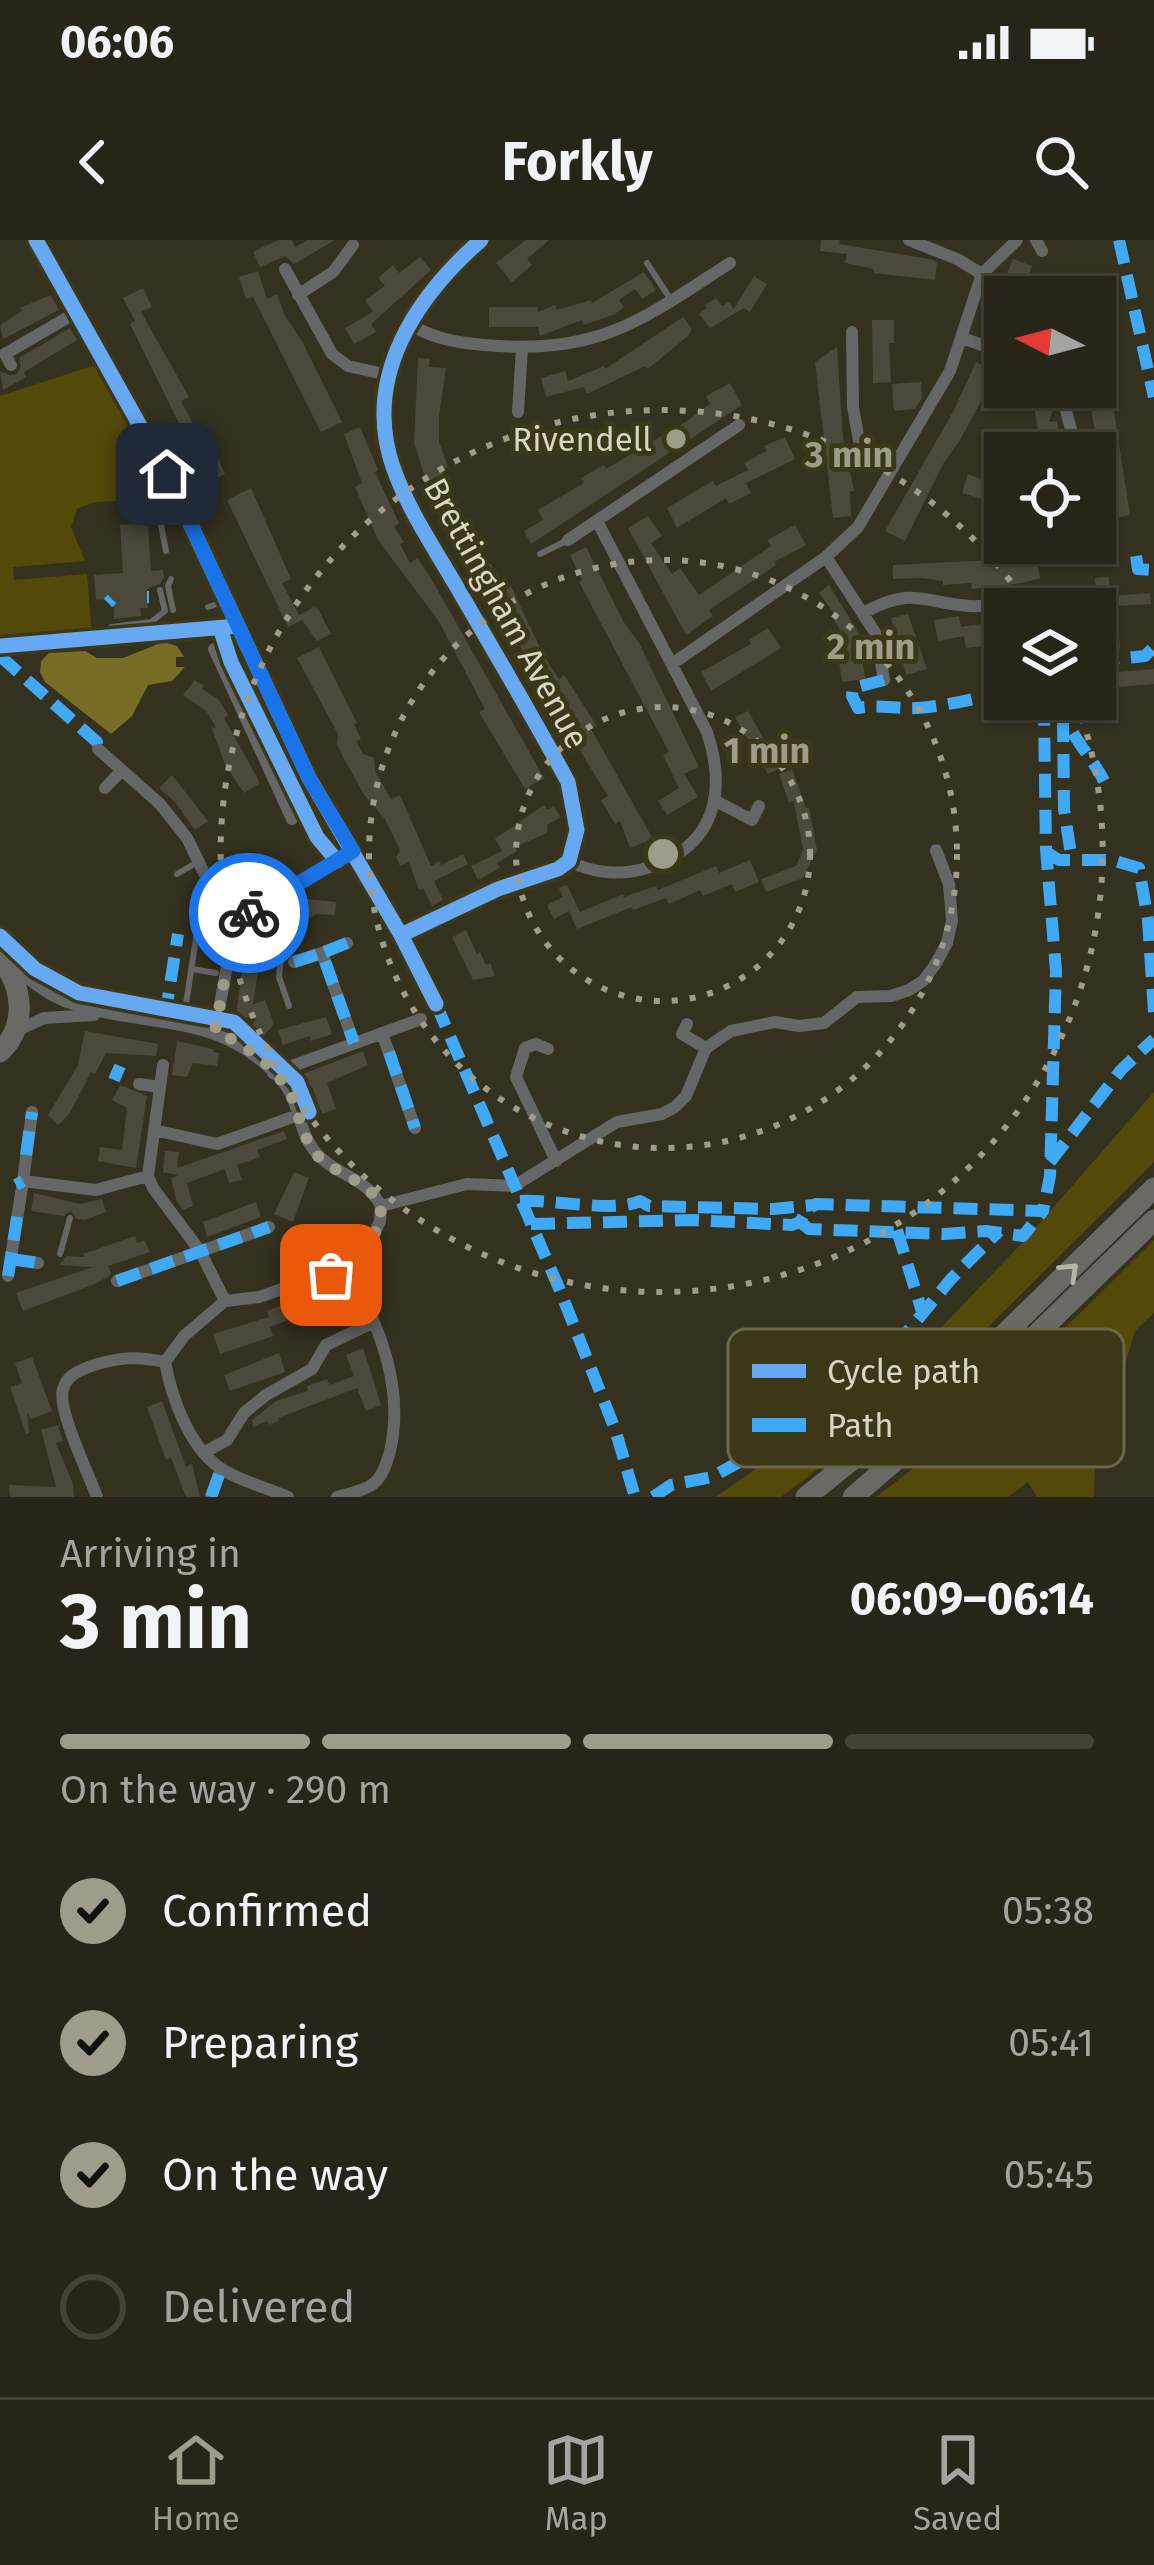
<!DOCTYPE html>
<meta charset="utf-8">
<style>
:root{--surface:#272517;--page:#2f2d20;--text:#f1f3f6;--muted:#a4a5a1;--line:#434236;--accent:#9f9c8a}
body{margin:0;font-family:"Fira Sans",sans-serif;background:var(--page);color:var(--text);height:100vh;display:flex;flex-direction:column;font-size:45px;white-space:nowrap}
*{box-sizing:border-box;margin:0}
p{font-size:39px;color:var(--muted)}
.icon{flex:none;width:66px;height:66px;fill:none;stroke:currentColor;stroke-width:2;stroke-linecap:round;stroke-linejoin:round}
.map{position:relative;height:1257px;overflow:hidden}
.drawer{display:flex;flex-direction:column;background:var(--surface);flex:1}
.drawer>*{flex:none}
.needle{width:78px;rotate:276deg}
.buttons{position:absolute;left:984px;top:36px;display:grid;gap:24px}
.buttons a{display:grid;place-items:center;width:132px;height:132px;border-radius:0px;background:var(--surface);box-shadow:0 3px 9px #0004,0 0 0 3px var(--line);font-size:60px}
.pin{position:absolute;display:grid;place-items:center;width:102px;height:102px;color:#fff;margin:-51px;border-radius:24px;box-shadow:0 6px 18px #0006}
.courier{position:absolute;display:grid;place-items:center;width:120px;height:120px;margin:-60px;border:9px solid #1a73e8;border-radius:50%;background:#fff;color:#222;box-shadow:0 3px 15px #0007}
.overview em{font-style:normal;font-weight:700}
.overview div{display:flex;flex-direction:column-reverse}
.overview{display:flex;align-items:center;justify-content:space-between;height:204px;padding:0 60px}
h1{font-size:78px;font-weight:700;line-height:90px}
.bar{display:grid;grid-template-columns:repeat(4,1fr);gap:18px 12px;align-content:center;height:144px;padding:0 60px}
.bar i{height:15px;border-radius:9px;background:var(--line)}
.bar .active{background:var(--accent)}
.bar p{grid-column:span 4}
ol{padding:0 60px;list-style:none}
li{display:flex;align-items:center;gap:36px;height:132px}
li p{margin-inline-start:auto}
li .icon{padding:12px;border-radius:50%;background:var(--accent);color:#111;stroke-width:4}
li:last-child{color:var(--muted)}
li i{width:66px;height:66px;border:6px solid var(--line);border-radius:50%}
.status{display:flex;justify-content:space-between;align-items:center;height:84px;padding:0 60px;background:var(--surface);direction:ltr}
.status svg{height:33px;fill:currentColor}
header{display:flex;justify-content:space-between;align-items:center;height:156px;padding:0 60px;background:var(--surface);font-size:54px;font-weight:700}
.menu{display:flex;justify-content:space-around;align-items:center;height:168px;border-top:3px solid var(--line);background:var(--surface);font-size:33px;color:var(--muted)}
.menu a{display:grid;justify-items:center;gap:6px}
.menu .active{color:var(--accent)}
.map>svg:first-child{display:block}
.green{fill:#534909}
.water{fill:#786d26}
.building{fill:#4c493a}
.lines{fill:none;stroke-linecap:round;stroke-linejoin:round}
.lane{stroke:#646766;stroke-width:6}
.street{stroke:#646766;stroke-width:12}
.secondary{stroke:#666766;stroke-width:16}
.highway{stroke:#6a6963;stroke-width:21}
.quiet{stroke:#3fa9f5;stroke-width:12;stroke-dasharray:24 12;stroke-linecap:butt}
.cycleway-casing{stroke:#3c3717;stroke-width:22}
.cycleway{stroke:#66a8f1;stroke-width:15}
.oneway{stroke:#b7b5a7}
.done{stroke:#9f9c8a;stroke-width:12;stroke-dasharray:0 21.6}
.route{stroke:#1a73e8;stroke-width:15}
.ring{fill:none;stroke:#9f9c8a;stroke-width:6;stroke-dasharray:6 12}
.poi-dot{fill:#9f9c8a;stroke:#3c3717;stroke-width:4.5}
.labels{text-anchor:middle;stroke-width:10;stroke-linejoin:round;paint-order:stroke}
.poi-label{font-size:33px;fill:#d8d6c4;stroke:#3c3717;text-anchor:end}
.street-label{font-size:33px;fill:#d8d6c4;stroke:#3c3717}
.key{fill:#3c3717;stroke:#6b674b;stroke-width:3}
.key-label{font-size:33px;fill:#d8d6c4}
.centre{fill:#9f9c8a;stroke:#3c3717;stroke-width:6}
.ring-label{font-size:36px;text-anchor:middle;font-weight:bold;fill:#9f9c8a;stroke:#3c3717;stroke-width:10;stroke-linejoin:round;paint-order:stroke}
</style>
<div class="status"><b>06:06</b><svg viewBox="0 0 49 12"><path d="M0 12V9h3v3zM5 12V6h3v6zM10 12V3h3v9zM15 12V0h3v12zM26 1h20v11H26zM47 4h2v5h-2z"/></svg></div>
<header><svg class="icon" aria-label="back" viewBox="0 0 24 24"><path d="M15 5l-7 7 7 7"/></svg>Forkly<svg class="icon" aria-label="search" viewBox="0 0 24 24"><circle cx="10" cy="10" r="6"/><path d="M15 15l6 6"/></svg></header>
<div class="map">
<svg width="1154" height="1257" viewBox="0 0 1154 1257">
<rect width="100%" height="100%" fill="#34311f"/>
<path class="green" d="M98 124 169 259 95 262 77 269 71 287 85 321 13 327 14 340 87 334 92 393 0 400V156Z
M1154 852V922L968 1107 830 1220 781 1257H716L910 1120 1024 1001Z
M1154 1000V1073L1135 1091 1095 1226 1094 1257H1037L1028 1242 1008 1257H876L953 1198Z"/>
<path class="water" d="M163 402 177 406 184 417H176V427H185L172 441 148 445 132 476 111 494 45 442 40 432 41 421 49 413 85 411 97 418H123Z"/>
<path class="building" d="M278 0H292L295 7 308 0H335L294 24 285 16 260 27 253 12Z
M526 0H549L527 19 532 25 512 42 496 23Z
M821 0H840L839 4 929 19 937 22 935 40 874 33V29L845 23 847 14 820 11Z
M420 17 431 30 371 84 376 92 354 104 345 88 373 72 365 60 385 46 378 38 393 25 399 33Z
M1013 19 1032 26 1020 57H1005V102L983 93Z
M258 31 267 59 277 54 285 76 302 101 342 182 321 192 253 57 246 59 239 37Z
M644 32 656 50 642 59 635 49 619 60 624 67 615 74 584 85 582 80 540 96 538 87H489V67H538V72L555 65 557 70 591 60 592 63Z
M754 36 767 44 750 72 744 68 710 88 699 74 707 68 705 65 716 58 722 66 729 62 734 69Z
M143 48 152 67 141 72 189 157 181 161 211 218 217 216 225 234 208 242 130 84 135 81 123 58Z
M51 55 59 70 3 99 0 85 22 71 20 68Z
M683 77 692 89 688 96 648 129 645 126 587 154 584 147 546 157 541 138 565 131 568 141 604 126 605 129Z
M872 80H894V103H889L891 142 873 143Z
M70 88 77 100 24 132 26 137 3 150 0 131 10 135 17 134 21 126 19 118Z
M837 107 843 198 854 251 850 252 851 276 833 278 815 122Z
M418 118 430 119 429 127 446 128 439 176V202L448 227 442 229 448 253 459 274 455 276 503 341 507 338 544 416 559 439 564 435 597 486 591 489 653 599 630 608 620 581 615 584 601 560 608 556 577 506 585 501 567 470 560 474 433 261 414 203Z
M976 122 997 132 960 200 943 224 905 301 885 291 954 170Z
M1107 126 1130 275 1111 279 1087 147H1095V128Z
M921 142 922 158 915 169 894 171 892 144Z
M730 143 742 165 531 304 524 291 543 280 538 270 584 243 581 238 604 225 606 229 687 181 710 164 706 156Z
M1039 154 1052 159 1054 167 1049 182 1057 181 1061 204 1041 207 1034 167Z
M360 187 378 230 375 232 399 283 394 286 404 302 400 304 410 323 418 318 433 342 544 538 525 549 479 472 485 469 438 380 378 300 355 247 362 243 344 194Z
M785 197 795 219 746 243 751 253 729 264 726 258 677 288 667 268 713 241 716 246 748 230 744 223 767 211 764 206Z
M968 234 1005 249V273L984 266 986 260 962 253Z
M251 248 291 339 282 343 299 375 314 367 318 369 331 394 317 401 302 380 288 387 227 260Z
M648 276 662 296 651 303 672 334 680 328 699 355 771 306 767 300 795 285 806 305 774 322 776 325 709 370 713 376 686 395 628 288Z
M133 284 148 286 151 331 163 330 164 337 161 343 147 349 148 368H140L141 376 114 379 113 359 96 360 94 335 123 333 120 285Z
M586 307 623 381 639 403 699 527 684 534 698 557 667 575 658 561 679 548 663 515 669 512 579 342 582 340 570 315Z
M1036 315 1040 338 1023 343 972 349 971 343 943 345V341L922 338 893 339V325L992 320 993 325Z
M1109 337 1110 356 1150 353 1151 364 1117 366 1120 409 1095 411V397H1099L1097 363 1065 366 1064 356 1096 354 1095 338Z
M829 345 859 393 865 439 842 442 836 400 846 399 832 377 835 375 819 353Z
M908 374 927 429 906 435 891 378Z
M959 376 961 387 988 383 989 392 1005 390V411L995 412 994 405 966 408 964 396 938 401 934 380Z
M768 388 781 408 711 451 701 432 751 404 749 400Z
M319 407 357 483 354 484 361 499 356 501 363 514 374 518 375 531 391 559 400 555 431 626 439 621 441 625 463 614 468 624 434 641 443 660 432 666 423 648 419 650 409 622 400 626 396 617 400 610 385 579 365 556 343 517 337 504 338 494 297 418Z
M1154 429V444L1095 449V434Z
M195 440 204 446 202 449 219 460 228 475 224 478 258 539 259 544 244 553 225 524 212 489 216 487 206 471 183 455Z
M748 471 780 528 768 534 735 477Z
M792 529 806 568H809L817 610 803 638 766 652 761 639 796 626 803 610 794 561 789 563 779 534Z
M172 535 208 581 195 590 175 562 159 548Z
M544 565 548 570 554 566 561 577 547 585V593L515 607 517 611 497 623 500 628 478 640 471 626 502 611 495 599Z
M750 620 759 642 735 652 732 644 703 656 700 650 669 664 666 658 633 670 632 667 577 689 569 671 554 679 547 665 563 657 559 648 567 645 580 672 623 654 624 657 656 646 658 650 716 626 719 633Z
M306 659 336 662 335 675 317 674 263 700 255 685Z
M466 690 477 714 480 712 486 725 490 723 495 736 473 740 452 697Z
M246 698 263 700 253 764 265 760 274 784 260 800 248 790 257 779 236 776Z
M326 777 332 794 311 801 309 796 283 805 278 790Z
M85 791 158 804 156 816 106 813 95 834 91 832 70 873 58 885 48 875 78 825Z
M177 801 213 809V812L219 813 217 826 193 823 187 837 172 835Z
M363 811 368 825 327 843 336 869 322 874 312 846 304 849 300 835Z
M120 845 147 856 136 928 98 921 100 907 122 910 127 868 112 860Z
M284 891 287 899 257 910 260 917 237 925 242 940 229 943 225 929 187 943 193 966 183 970 177 962 171 938 178 935 163 932 165 911 179 912 177 928Z
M294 932 309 938 293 982 274 974Z
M34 953 80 964 102 959 106 972 85 980 77 979 71 971 63 976 31 971Z
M256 962 261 977 207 997 203 982Z
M135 996 137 1003 145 1001 150 1012 108 1026 111 1033 108 1037 92 1045 23 1071 16 1053 93 1027 59 1025 67 1016 85 1017 83 1014Z
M322 1054 343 1061 336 1077 324 1072 301 1081 299 1076 270 1087 273 1096 220 1114 213 1094 269 1077 267 1071 294 1061 299 1076 297 1069 320 1060Z
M363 1108 381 1165 366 1171 357 1148 278 1178 279 1181 269 1185 267 1181 253 1187 252 1180 276 1161 308 1151 307 1146 327 1139 330 1145 354 1136 346 1115Z
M279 1113 285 1132 230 1151 224 1135Z
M32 1117 52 1171 31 1179 27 1172 29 1193 26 1194 10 1147 22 1143 15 1123Z
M162 1161 186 1227 192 1224 200 1257H186L171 1218 166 1220 147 1167Z
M58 1185 63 1201 56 1203 73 1244 74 1257H10L9 1245 56 1247 41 1190Z"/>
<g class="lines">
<path class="lane" d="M647 23 671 60
M137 278 160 280 166 311
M540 314 568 300
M171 339 168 346 173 370
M208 367 223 362
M111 387 151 382 165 371 160 350
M177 634 196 623
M192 729 216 733
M186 764 196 698
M289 766 279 737 282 708 301 696
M60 1014 70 978"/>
<path class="street" d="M909 0 957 19 982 34
M1036 0 1042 11
M285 29 332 114 348 126 388 135
M298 55 333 32 353 5
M409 84C437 101 466 104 498 106 603 113 646 77 730 23
M852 92 853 167 859 201 891 227
M962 98 1005 113
M11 125 5 114 77 72
M1060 147 1077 213
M518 172 522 108
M1001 238 1005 228
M568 300 739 185
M826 317 876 394 884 440
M865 372C915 346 921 363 970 366 983 367 997 364 1010 363
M214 409 222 426
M251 412 222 426 292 579
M672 424 826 317 858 287 950 131 982 34 1017 0
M98 509 160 564 187 598 228 682 231 705 215 791
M105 548 122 530
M714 560 752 580 759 566
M569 621C594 634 623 636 650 627 715 605 727 553 707 492L597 281
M228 682 256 670 353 611
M401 695 498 649 558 629 569 621 577 590 568 542C533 477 495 413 458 349 435 309 408 270 393 227 362 137 416 57 481 0
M347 703 322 713 354 803
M294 722 322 713
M11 726C28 738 46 754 65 761 148 791 219 768 283 842 299 860 298 889 313 909 332 935 366 936 381 966L380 981 354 1040
M687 784 682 794 706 808
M18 790 44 778 94 775
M382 793 415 888
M548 809 536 804 525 808 516 837 556 921
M163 825 148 936 153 948 200 1011 225 1061
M273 833 421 779
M139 844 160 847
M32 872 23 941 96 950 148 936
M154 890 217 904 298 875
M381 966 467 944 514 946 617 882 662 874 675 867 686 856 706 808 731 791 775 782 799 786 824 783 857 757 891 756 909 750 923 741 935 725 947 703 952 681 949 644 936 610
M11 1019 38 1023
M8 1036 23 941
M117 1041 269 987
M205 1212 227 1200 244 1173 266 1155 312 1129 326 1105 372 1083
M97 1257C89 1234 57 1170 63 1149 67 1135 79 1131 91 1126 119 1117 137 1116 165 1122
M211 1257 221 1229
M288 1257C267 1248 244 1242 225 1231 190 1211 172 1159 165 1122L184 1096 225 1061 259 1057 317 1037 331 1035 354 1040C382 1093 404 1151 390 1211 387 1223 383 1236 373 1244 364 1251 348 1254 337 1257"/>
<path class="secondary" d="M36 0 167 234 309 538 401 695 436 764"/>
<path class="highway" d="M0 718C23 746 28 785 0 812
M806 1257 986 1112 1154 948
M853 1257 1003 1127 1154 980"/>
<path class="quiet" d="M1119 0 1154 157
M1136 316 1138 329 1154 330
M147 357H149
M108 363 112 359
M0 416 97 502 98 509
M1095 421 1145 416 1154 407
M884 440 853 448 852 456 858 468C879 464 895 469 917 468 947 466 976 458 1005 452
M1062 459C1063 490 1090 513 1104 541
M1063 478 1064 569 1072 621
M1048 613 1059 620H1112L1139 628 1148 680 1154 772
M347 703 322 713 354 803
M294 722 322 713
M436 764 559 1048 615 1189 635 1257
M165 777 178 694
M389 812 415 888
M114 840 120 826
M26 915 32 872
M1050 922 1121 830 1154 799
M16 945 23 941
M520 961C552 959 615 973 640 961L649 966 773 969 814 965
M800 982 809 989 944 994 986 991 1023 996 1043 971
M531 984 693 980 792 985 800 982 807 970 816 964 1043 971 1050 936 1056 731 1046 609 1044 474 1038 459
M897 990 923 1075
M11 1019 38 1023
M8 1036 19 965
M117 1041 269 987
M211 1257 221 1229
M653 1257 671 1245 712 1237 772 1204 903 1097 951 1039 999 991"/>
<g class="cycleway-casing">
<path id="cycleway" d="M36 0 167 234 309 538 401 695 436 764
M220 388 231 422 317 597 337 621
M0 406 238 386
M401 695 498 649 558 629 569 621 577 590 568 542C533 477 495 413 458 349 435 309 408 270 393 227 362 137 416 57 481 0
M0 696 35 729 79 753 234 782 297 842 309 872"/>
</g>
<use href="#cycleway" class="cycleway"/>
</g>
<defs><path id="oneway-chevron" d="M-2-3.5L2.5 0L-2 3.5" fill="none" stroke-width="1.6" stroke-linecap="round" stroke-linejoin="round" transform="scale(3)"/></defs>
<use class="oneway" href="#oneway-chevron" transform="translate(1070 1031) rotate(-44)"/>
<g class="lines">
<path class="done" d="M249 673 228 682 231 705 215 791C244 803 281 830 293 860 300 877 303 898 315 913 335 936 366 937 381 966L380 981 354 1040 331 1035"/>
<path class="route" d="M167 234 309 538 353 611 249 673"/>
</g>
<g class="ring">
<circle cx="663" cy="614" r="147"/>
<circle cx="663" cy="614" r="294"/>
<path d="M1076 460A441 441 0 1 1 1029 367"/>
</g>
<circle class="poi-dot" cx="676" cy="199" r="12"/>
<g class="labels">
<g class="poi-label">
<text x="652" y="211">Rivendell</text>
</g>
<g class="street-label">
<text transform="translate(507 373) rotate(61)" y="12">Brettingham Avenue</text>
</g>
</g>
<rect x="728" y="1089" width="396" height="138" rx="18" class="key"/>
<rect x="752" y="1124" width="54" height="14" fill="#66a8f1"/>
<rect x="752" y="1178" width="54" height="14" fill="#3fa9f5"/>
<g class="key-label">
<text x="827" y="1143">Cycle path</text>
<text x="827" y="1197">Path</text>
</g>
<circle cx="663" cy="614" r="18" class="centre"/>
<g class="ring-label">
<text x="849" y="227">3 min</text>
<text x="871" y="419">2 min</text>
<text x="767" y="523">1 min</text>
</g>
</svg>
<div class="buttons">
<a><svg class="needle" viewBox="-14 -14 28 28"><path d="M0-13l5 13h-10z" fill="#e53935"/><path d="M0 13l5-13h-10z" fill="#a4a5a1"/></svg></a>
<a><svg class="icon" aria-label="locate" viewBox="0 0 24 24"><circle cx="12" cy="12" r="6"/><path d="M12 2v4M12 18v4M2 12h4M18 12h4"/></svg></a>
<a><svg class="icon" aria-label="layers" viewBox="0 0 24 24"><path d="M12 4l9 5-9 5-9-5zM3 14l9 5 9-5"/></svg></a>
</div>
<div class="pin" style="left:331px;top:1035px;background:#ea580c"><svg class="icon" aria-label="bag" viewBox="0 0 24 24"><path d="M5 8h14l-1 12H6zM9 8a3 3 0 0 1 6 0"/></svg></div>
<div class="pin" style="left:167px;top:234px;background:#1f2937"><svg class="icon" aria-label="home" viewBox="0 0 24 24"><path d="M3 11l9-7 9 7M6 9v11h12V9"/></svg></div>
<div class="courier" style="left:249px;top:673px"><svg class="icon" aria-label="bike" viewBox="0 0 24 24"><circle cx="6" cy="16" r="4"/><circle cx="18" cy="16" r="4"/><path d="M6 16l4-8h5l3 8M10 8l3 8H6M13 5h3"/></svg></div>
</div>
<section class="drawer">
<div class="overview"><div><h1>3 min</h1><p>Arriving in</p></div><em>06:09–06:14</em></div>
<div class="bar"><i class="active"></i><i class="active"></i><i class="active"></i><i></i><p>On the way · 290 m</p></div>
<ol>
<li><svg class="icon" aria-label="check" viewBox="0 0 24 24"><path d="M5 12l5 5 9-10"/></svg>Confirmed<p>05:38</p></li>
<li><svg class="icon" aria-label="check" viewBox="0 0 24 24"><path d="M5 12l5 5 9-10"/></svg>Preparing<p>05:41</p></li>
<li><svg class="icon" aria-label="check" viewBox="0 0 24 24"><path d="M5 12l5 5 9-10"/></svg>On the way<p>05:45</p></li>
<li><i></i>Delivered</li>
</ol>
</section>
<nav class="menu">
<a class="active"><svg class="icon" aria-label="home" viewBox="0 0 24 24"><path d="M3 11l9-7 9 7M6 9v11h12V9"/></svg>Home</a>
<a><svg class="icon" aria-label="map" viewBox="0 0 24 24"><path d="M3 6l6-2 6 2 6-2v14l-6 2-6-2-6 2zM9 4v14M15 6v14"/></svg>Map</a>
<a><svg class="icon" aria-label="saved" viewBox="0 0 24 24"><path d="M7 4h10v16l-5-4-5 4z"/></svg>Saved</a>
</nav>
